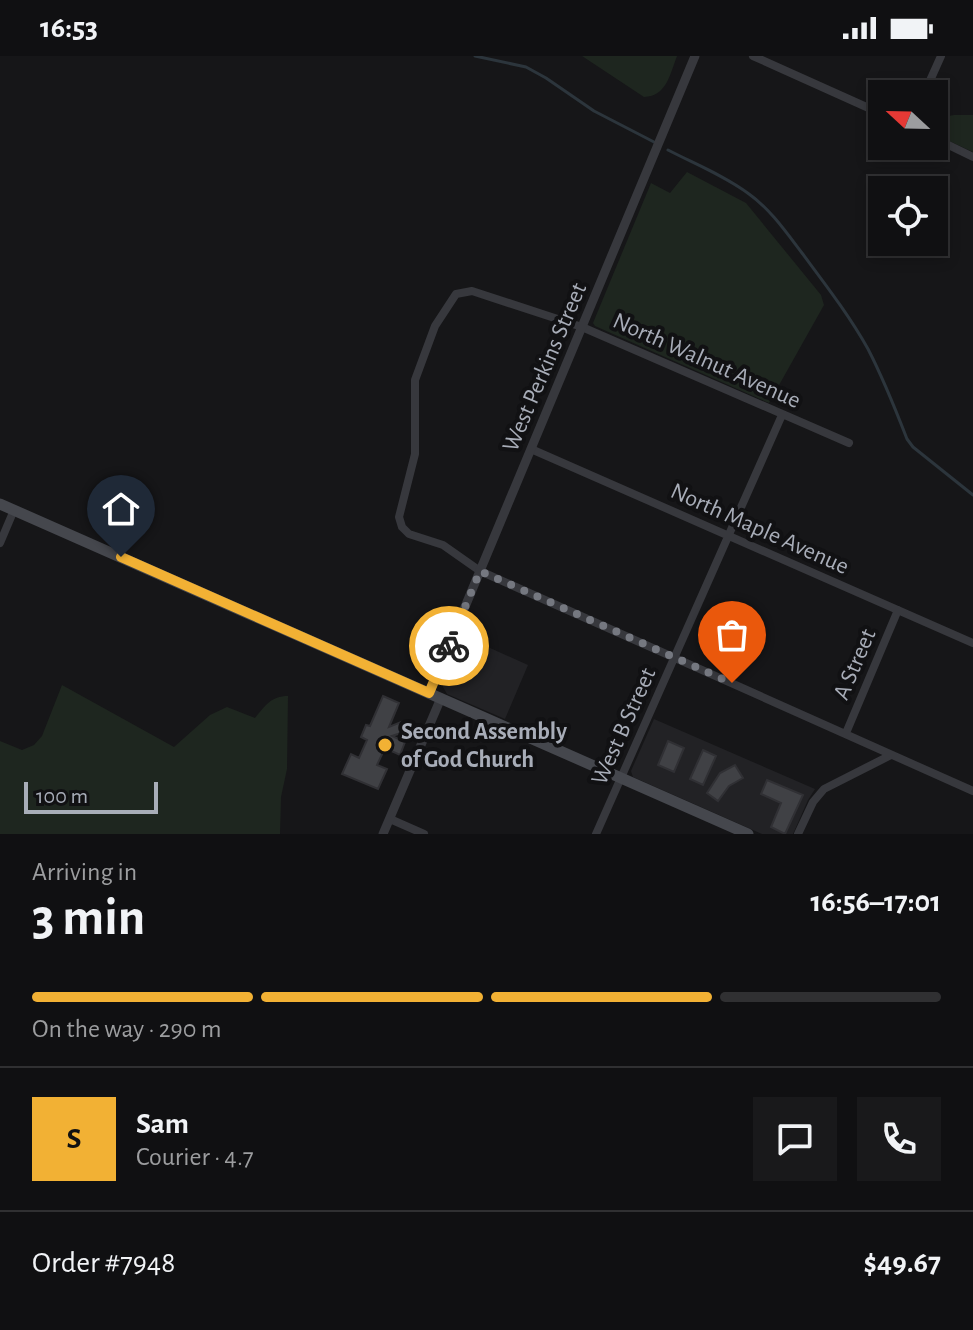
<!DOCTYPE html>
<meta charset="utf-8">
<style>
:root{--surface:#101012;--page:#19191b;--text:#f1f3f6;--muted:#9c9d9f;--line:#303032;--accent:#f2b134}
body{margin:0;font-family:"Alegreya Sans",sans-serif;background:var(--page);color:var(--text);height:100vh;display:flex;flex-direction:column;font-size:30px;white-space:nowrap}
*{box-sizing:border-box;margin:0}
p{font-size:26px;color:var(--muted)}
.icon{flex:none;width:44px;height:44px;fill:none;stroke:currentColor;stroke-width:2;stroke-linecap:round;stroke-linejoin:round}
.map{position:relative;height:778px;overflow:hidden}
.drawer{display:flex;flex-direction:column;background:var(--surface);flex:1}
.drawer>*{flex:none}
.needle{width:52px;rotate:292deg}
.fabs{position:absolute;left:868px;top:24px;display:grid;gap:16px}
.fabs a{display:grid;place-items:center;width:80px;height:80px;border-radius:0px;background:var(--surface);box-shadow:0 4px 12px #0003,0 0 0 2px var(--line);font-size:40px}
.scale{position:absolute;left:24px;bottom:20px;width:134px;box-sizing:border-box;padding-left:8px;border:4px solid #a8adb8;border-top:0;font-size:22px;line-height:28px;white-space:nowrap;color:#a8adb8;-webkit-text-stroke:6px #111113;paint-order:stroke}
.pin{position:absolute;display:grid;place-items:center;width:68px;height:68px;color:#fff;margin:-82px -34px;border-radius:50% 50% 50% 0;rotate:-45deg;box-shadow:0 0 8px #0007}
.pin .icon{rotate:45deg}
.courier{position:absolute;display:grid;place-items:center;width:80px;height:80px;margin:-40px;border:6px solid #f2b134;border-radius:50%;background:#fff;color:#222;box-shadow:0 2px 10px #0007}
.head em{font-style:normal;font-weight:700}
.head div{display:flex;flex-direction:column-reverse}
.head{display:flex;align-items:center;justify-content:space-between;height:136px;padding:0 32px}
h1{font-size:52px;font-weight:700;line-height:60px}
.bar{display:grid;grid-template-columns:repeat(4,1fr);gap:12px 8px;align-content:center;height:96px;padding:0 32px}
.bar i{height:10px;border-radius:6px;background:var(--line)}
.bar .on{background:var(--accent)}
.bar p{grid-column:span 4}
.line{display:flex;align-items:center;gap:20px;padding:0 32px;border-top:2px solid var(--line)}
.line div{flex:1}
.round{display:grid;place-items:center;flex:none;width:84px;height:84px;border-radius:0px;background:var(--page)}
.status{display:flex;justify-content:space-between;align-items:center;height:56px;padding:0 40px;background:var(--surface);direction:ltr}
.status svg{height:22px;fill:currentColor}
.map>svg:first-child{display:block}
.built{fill:#222225}
.green{fill:#1e261f}
.lines{fill:none;stroke-linecap:round;stroke-linejoin:round}
.stream{stroke:#2c353c;stroke-width:3}
.building{fill:#404145;stroke:#303034;stroke-width:2}
.minor{stroke:#37383d;stroke-width:8}
.tertiary{stroke:#37383d;stroke-width:9}
.secondary{stroke:#45474d;stroke-width:11}
.done{stroke:#757880;stroke-width:8;stroke-dasharray:0 14.4}
.route{stroke:#f2b134;stroke-width:10}
.poi-dot{fill:#f2b134;stroke:#111113;stroke-width:3}
.labels{text-anchor:middle;stroke-width:8;stroke-linejoin:round;paint-order:stroke}
.street-label{font-size:24px;fill:#a8adb8;stroke:#111113}
.poi-label{font-size:24px;font-weight:bold;fill:#a8adb8;stroke:#111113;text-anchor:start}
</style>
<div class="status"><b>16:53</b><svg viewBox="0 0 49 12"><path d="M0 12V9h3v3zM5 12V6h3v6zM10 12V3h3v9zM15 12V0h3v12zM26 1h20v11H26zM47 4h2v5h-2z"/></svg></div>
<div class="map">
<svg width="973" height="778" viewBox="0 0 973 778">
<rect width="100%" height="100%" fill="#161618"/>
<path class="built" d="M459 578 528 609 505 663 447 638 443 631 444 615Z
M654 663 815 733 808 744 793 778H762L633 721 631 715Z"/>
<path class="green" d="M582 0H677C670 18 667 40 644 41Z
M954 59H973V96L934 78V63Z
M687 116 746 147 821 239 824 249 769 347 595 270 593 267 651 127 670 137Z
M62 629 174 691 210 659 227 651 255 662C265 650 271 640 288 640L287 713 281 741 280 778H0V685L22 694 34 689 42 680Z"/>
<g class="lines">
<path class="stream" d="M475 0 526 11 546 22 594 55 654 86
M668 94C695 108 725 120 749 138 770 153 786 176 802 197 825 228 849 259 868 293 883 322 895 352 907 383L913 391 973 439"/>
</g>
<path class="building" d="M383 640 399 647 389 671 401 666 404 676 392 680 405 686 400 699 385 692 377 709 387 713 378 733 342 718 351 698 359 702 367 684 361 681 366 669 370 670Z
M668 685 684 692 674 716 658 709Z
M703 694 716 700 703 729 690 723Z
M735 709 743 722 729 730 718 745 707 737 720 717Z
M767 724 803 739 785 778 771 771 781 747 761 738Z"/>
<g class="lines">
<path class="minor" d="M753 0 882 58
M924 38 941 0
M934 82 973 101
M849 387 582 271 472 235 456 238 435 270 415 324V398L399 461 402 471 409 478 443 489 480 515 973 735
M531 393 973 587
M0 487 14 454
M846 677 898 554
M390 763 424 778
M596 778 782 359
M798 778 813 746 824 733 891 699"/>
<path class="tertiary" d="M429 637 695 0
M383 778 441 642"/>
<path class="secondary" d="M0 448 748 778"/>
</g>
<g class="lines">
<path class="done" d="M449 590 480 515 732 627"/>
<path class="route" d="M121 501 429 637 449 590"/>
</g>
<circle class="poi-dot" cx="385" cy="689" r="8"/>
<g class="labels">
<g class="street-label">
<text transform="translate(707 304) rotate(24)" y="8">North Walnut Avenue</text>
<text transform="translate(544 311) rotate(-67)" y="8">West Perkins Street</text>
<text transform="translate(760 472) rotate(24)" y="8">North Maple Avenue</text>
<text transform="translate(854 608) rotate(-67)" y="8">A Street</text>
<text transform="translate(623 670) rotate(-66)" y="8">West B Street</text>
</g>
<g class="poi-label">
<text x="401" y="683">Second Assembly<tspan x="401" dy="28">of God Church</tspan></text>
</g>
</g>
</svg>
<div class="fabs">
<a><svg class="needle" viewBox="-14 -14 28 28"><path d="M0-13l5 13h-10z" fill="#e53935"/><path d="M0 13l5-13h-10z" fill="#9c9d9f"/></svg></a>
<a><svg class="icon" aria-label="locate" viewBox="0 0 24 24"><circle cx="12" cy="12" r="6"/><path d="M12 2v4M12 18v4M2 12h4M18 12h4"/></svg></a>
</div>
<div class="scale">100 m</div>
<div class="pin" style="left:732px;top:627px;background:#ea580c"><svg class="icon" aria-label="bag" viewBox="0 0 24 24"><path d="M5 8h14l-1 12H6zM9 8a3 3 0 0 1 6 0"/></svg></div>
<div class="pin" style="left:121px;top:501px;background:#1f2937"><svg class="icon" aria-label="home" viewBox="0 0 24 24"><path d="M3 11l9-7 9 7M6 9v11h12V9"/></svg></div>
<div class="courier" style="left:449px;top:590px"><svg class="icon" aria-label="bike" viewBox="0 0 24 24"><circle cx="6" cy="16" r="4"/><circle cx="18" cy="16" r="4"/><path d="M6 16l4-8h5l3 8M10 8l3 8H6M13 5h3"/></svg></div>
</div>
<section class="drawer">
<div class="head"><div><h1>3 min</h1><p>Arriving in</p></div><em>16:56–17:01</em></div>
<div class="bar"><i class="on"></i><i class="on"></i><i class="on"></i><i></i><p>On the way · 290 m</p></div>
<div class="line" style="height:144px"><b class="round" style="background:var(--accent);color:#111">S</b><div><b>Sam</b><p>Courier · 4.7</p></div><a class="round"><svg class="icon" aria-label="chat" viewBox="0 0 24 24"><path d="M4 5h16v11H9l-5 4z"/></svg></a><a class="round"><svg class="icon" aria-label="phone" viewBox="0 0 24 24"><path d="M5 4h4l2 5-3 2q2 4 5 5l2-3 5 2v4C11 20 4 13 5 4z"/></svg></a></div>
<div class="line" style="height:104px"><div>Order #7948</div><b>$49.67</b></div>
</section>
